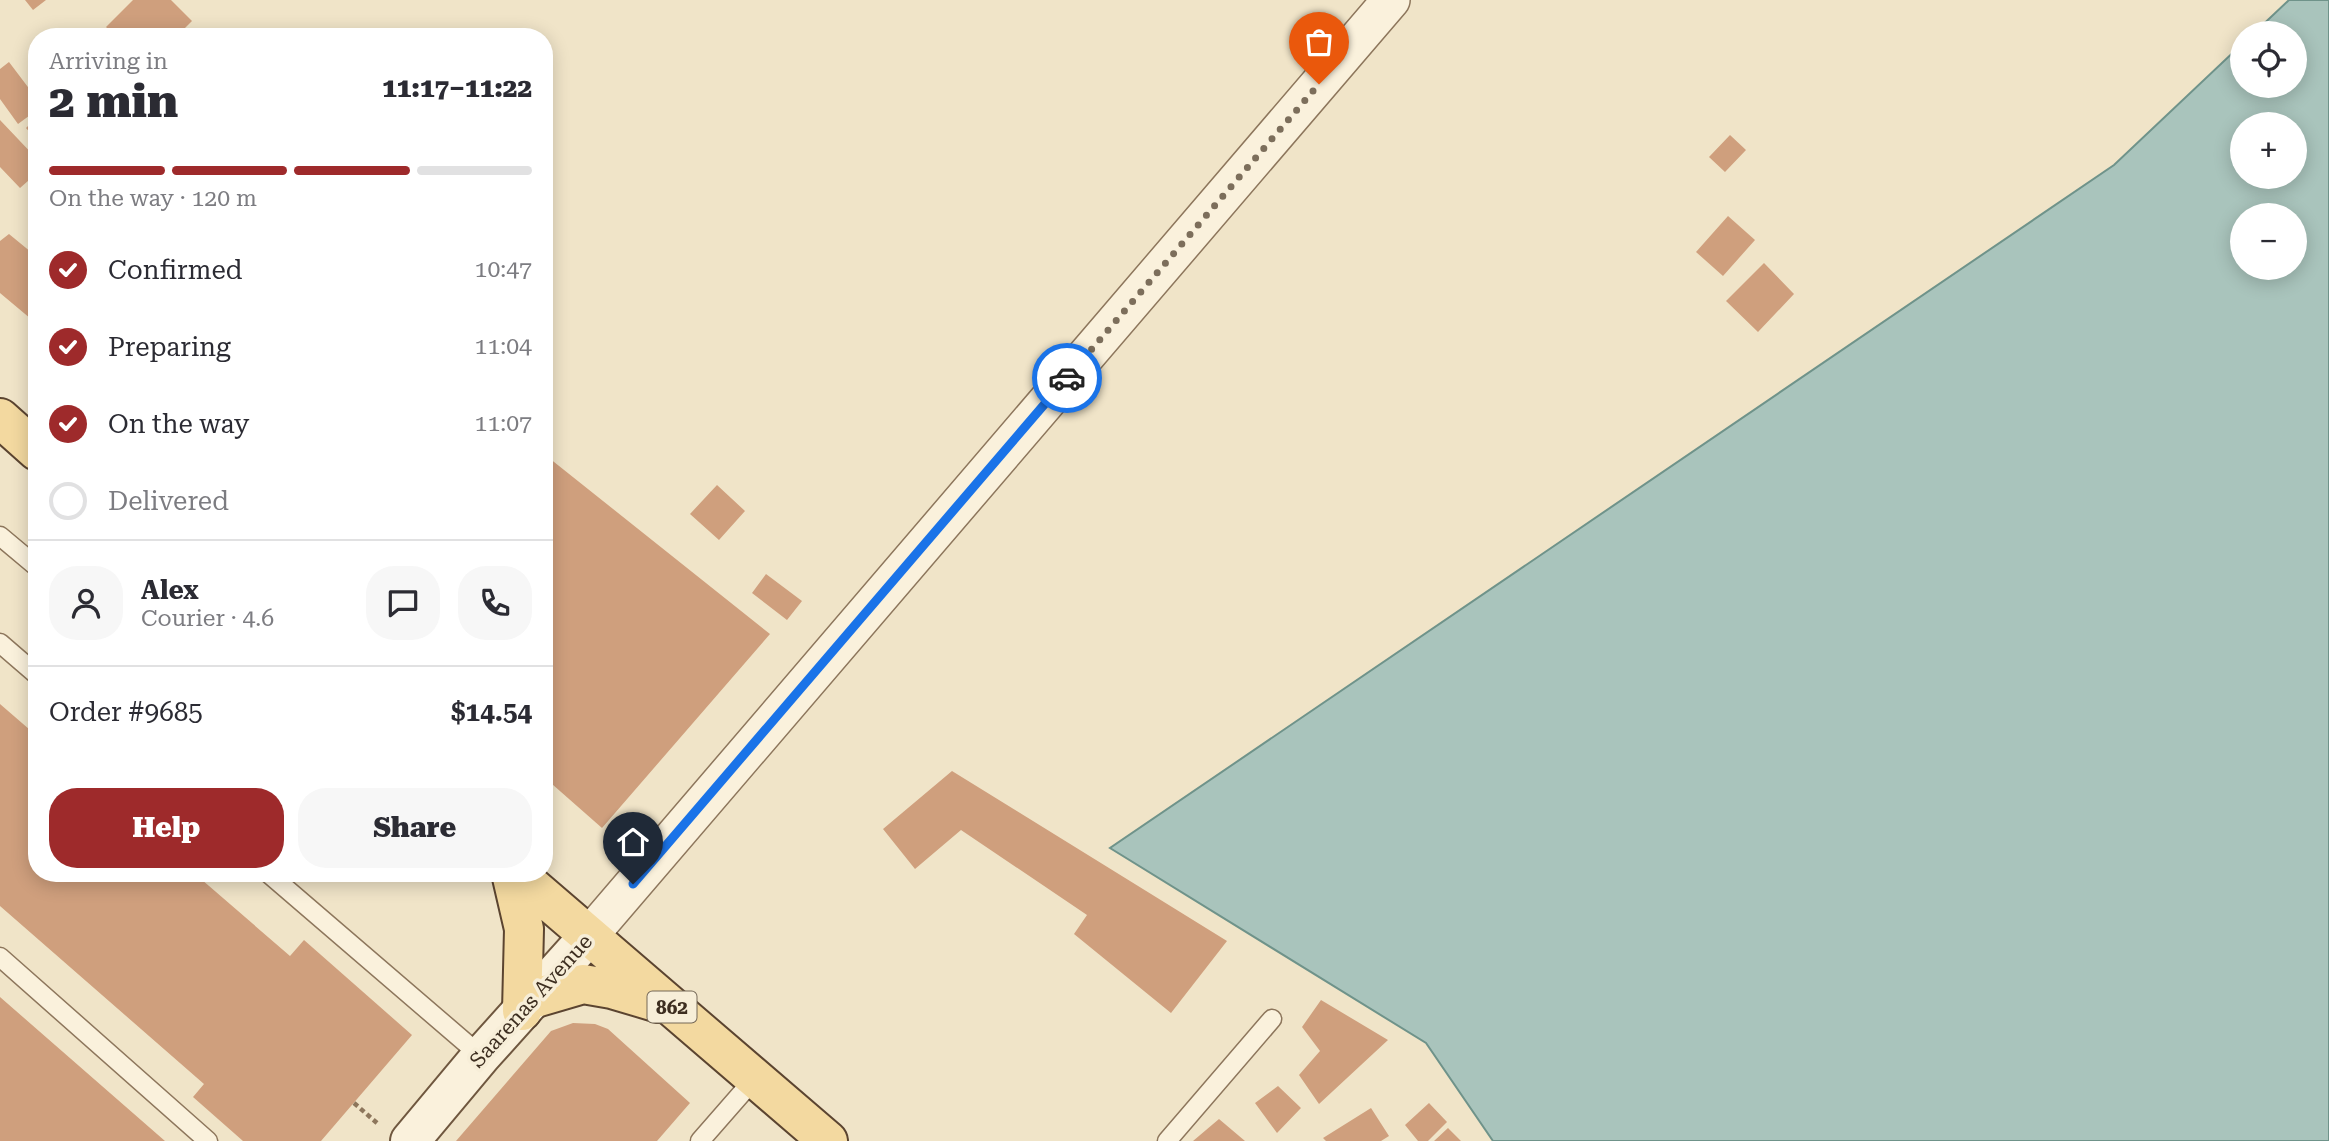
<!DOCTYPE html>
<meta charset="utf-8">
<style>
:root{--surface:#fff;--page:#f7f7f7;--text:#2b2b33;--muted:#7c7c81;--line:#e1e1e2;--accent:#9e2a2b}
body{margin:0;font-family:"Roboto Serif",serif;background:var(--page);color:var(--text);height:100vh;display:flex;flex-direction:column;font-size:26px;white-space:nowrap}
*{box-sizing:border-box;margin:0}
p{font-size:23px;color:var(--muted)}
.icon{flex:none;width:38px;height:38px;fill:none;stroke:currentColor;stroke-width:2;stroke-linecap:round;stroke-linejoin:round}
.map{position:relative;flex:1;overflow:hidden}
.drawer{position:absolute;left:28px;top:28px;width:525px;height:854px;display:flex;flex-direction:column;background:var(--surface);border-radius:28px;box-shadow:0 4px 18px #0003}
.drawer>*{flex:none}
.fabs{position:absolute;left:2230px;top:21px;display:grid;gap:14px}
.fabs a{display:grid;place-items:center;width:77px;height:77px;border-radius:50%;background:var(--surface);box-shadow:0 4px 18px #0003;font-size:35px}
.pin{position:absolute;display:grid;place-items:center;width:60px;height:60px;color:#fff;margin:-72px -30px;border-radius:50% 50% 50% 0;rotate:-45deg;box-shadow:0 0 7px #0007}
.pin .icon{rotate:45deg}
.courier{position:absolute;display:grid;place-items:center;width:70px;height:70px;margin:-35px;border:5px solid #1a73e8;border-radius:50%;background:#fff;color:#222;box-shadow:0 2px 9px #0007}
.overview em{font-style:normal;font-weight:800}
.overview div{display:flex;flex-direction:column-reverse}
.overview{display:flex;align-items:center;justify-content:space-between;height:119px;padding:0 21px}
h1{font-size:46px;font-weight:800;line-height:52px}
.bar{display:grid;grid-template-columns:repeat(4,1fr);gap:10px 7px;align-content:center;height:84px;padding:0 21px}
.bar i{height:9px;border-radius:5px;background:var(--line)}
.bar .on{background:var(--accent)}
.bar p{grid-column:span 4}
.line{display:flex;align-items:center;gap:18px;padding:0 21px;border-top:2px solid var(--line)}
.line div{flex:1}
.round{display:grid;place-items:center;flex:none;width:74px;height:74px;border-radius:28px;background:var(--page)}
ol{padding:0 21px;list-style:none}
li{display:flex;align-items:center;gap:21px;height:77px}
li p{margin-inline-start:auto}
li .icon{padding:7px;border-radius:50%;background:var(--accent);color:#fff;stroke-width:4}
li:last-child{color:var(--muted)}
li i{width:38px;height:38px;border:4px solid var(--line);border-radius:50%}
.cta{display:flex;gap:14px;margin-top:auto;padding:14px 21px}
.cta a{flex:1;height:80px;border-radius:28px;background:var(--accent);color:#fff;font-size:28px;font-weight:800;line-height:80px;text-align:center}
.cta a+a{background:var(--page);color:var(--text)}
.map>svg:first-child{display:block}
.water{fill:#a9c4bc;stroke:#6f938a;stroke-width:2;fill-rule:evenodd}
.building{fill:#cf9f7d}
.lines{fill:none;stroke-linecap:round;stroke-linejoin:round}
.service-casing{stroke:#8d765c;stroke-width:21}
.minor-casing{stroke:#8d765c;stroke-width:40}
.secondary-casing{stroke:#6f573f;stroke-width:42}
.primary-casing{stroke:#5b4430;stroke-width:42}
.path{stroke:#8d765c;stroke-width:4.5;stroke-dasharray:5 3.5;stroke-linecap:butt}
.service{stroke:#faf1dc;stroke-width:18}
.minor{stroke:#faf1dc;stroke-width:37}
.secondary{stroke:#faf1dc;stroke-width:38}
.primary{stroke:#f3d9a0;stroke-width:38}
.done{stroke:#7c6e5b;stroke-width:7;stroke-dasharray:0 12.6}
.route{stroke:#1a73e8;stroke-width:9}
.labels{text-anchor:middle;stroke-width:7;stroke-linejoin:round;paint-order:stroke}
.shield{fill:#f7eed8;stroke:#756857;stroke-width:2}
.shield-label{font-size:19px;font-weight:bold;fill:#3d2e20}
.street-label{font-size:21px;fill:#3d2e20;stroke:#f7eed8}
</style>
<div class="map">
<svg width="2329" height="1141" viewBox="0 0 2329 1141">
<rect width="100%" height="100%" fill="#f0e4c8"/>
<path class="water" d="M2289 0H2329V1141H1493L1426 1043 1110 848 2114 165 2242 44V86H2294V33H2254ZM2242 124H2294V177H2242ZM2242 215H2294V268H2242Z"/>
<path class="building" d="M25 0H46L33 10Z
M133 0H171L192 21 176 37H116L106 27Z
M9 62 37 99V110L18 124 0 99V69Z
M37 117V137L35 138 26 128Z
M0 120 37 159V173L20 188 0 167Z
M1730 135 1746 150 1725 172 1709 157Z
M1728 216 1755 240 1723 276 1696 252Z
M9 234 37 257V324L0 293V241Z
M1764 263 1794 294 1758 332 1726 301Z
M544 454 770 634 602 828 544 777Z
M717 485 745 511 719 540 690 514Z
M766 574 802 601 787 620 752 593Z
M0 704 37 736V873H194L290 956 304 940 412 1035 321 1141H243L193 1097 204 1084 0 906Z
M952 771 1227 941 1171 1013 1074 934 1087 915 961 830 915 869 883 829Z
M0 997 165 1141H0Z
M1321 1000 1388 1040 1319 1104 1299 1075 1320 1051 1302 1027Z
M573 1023 595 1024 608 1029 690 1103 657 1141H456L551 1031Z
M1278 1086 1301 1108 1277 1133 1255 1103Z
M1429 1103 1447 1122 1428 1141H1418L1405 1125Z
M1371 1108 1389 1136 1381 1141H1326L1323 1138Z
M1219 1119 1245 1141H1193Z
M1448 1128 1461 1141H1434Z"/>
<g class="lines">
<g class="service-casing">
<path id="service" d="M0 536 37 567
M0 643 37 675
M268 873 481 1056
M0 957 208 1141
M700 1141 755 1078
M1167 1141 1272 1019"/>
</g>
<g class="minor-casing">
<path id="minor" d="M588 937 1391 0"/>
</g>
<g class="secondary-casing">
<path id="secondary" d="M410 1141 481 1056 588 937"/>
</g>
<g class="primary-casing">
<path id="primary" d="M0 418 37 451
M511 873 524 929 522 1011
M516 873 828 1141
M532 999 583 984 612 989 659 1003"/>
</g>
<path class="path" d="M354 1103 377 1123"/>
<use href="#service" class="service"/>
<use href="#minor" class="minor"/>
<use href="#secondary" class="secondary"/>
<use href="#primary" class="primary"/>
</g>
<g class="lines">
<path class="done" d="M1067 378 1319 84"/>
<path class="route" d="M633 884 1067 378"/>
</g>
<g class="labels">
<rect class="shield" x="647.5" y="991.5" width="49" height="31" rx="5"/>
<g class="shield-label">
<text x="672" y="1014">862</text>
</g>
<g class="street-label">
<text transform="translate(531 1001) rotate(-48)" y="7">Saarenas Avenue</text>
</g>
</g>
</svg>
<div class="fabs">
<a><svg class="icon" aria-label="locate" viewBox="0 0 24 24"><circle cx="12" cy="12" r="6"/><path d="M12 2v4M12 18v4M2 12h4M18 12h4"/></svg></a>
<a>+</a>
<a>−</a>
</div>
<div class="pin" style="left:1319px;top:84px;background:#ea580c"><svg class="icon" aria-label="bag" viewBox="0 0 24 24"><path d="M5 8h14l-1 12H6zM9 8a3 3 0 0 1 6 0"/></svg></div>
<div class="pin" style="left:633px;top:884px;background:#1f2937"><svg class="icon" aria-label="home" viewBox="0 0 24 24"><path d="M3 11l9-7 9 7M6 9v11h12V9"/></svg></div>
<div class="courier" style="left:1067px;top:378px"><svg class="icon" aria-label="car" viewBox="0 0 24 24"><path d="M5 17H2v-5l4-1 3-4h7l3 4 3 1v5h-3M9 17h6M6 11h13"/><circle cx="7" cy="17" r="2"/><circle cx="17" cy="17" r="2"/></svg></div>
<section class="drawer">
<div class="overview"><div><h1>2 min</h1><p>Arriving in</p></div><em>11:17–11:22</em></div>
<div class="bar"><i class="on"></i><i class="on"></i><i class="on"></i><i></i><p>On the way · 120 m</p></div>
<ol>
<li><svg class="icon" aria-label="check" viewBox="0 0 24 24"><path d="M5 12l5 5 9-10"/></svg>Confirmed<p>10:47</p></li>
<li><svg class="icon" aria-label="check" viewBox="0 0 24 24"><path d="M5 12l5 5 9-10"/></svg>Preparing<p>11:04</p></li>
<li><svg class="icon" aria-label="check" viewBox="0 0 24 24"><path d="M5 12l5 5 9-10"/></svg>On the way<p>11:07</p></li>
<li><i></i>Delivered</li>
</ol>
<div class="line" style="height:126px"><a class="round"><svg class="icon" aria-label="person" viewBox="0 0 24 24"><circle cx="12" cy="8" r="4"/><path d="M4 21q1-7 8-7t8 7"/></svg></a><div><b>Alex</b><p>Courier · 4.6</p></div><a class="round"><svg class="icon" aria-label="chat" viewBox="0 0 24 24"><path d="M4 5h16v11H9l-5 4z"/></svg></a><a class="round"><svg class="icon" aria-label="phone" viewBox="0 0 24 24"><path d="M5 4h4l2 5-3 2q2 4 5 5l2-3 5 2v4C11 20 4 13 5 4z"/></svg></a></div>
<div class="line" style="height:91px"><div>Order #9685</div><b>$14.54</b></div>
<div class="cta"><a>Help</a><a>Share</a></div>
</section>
</div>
